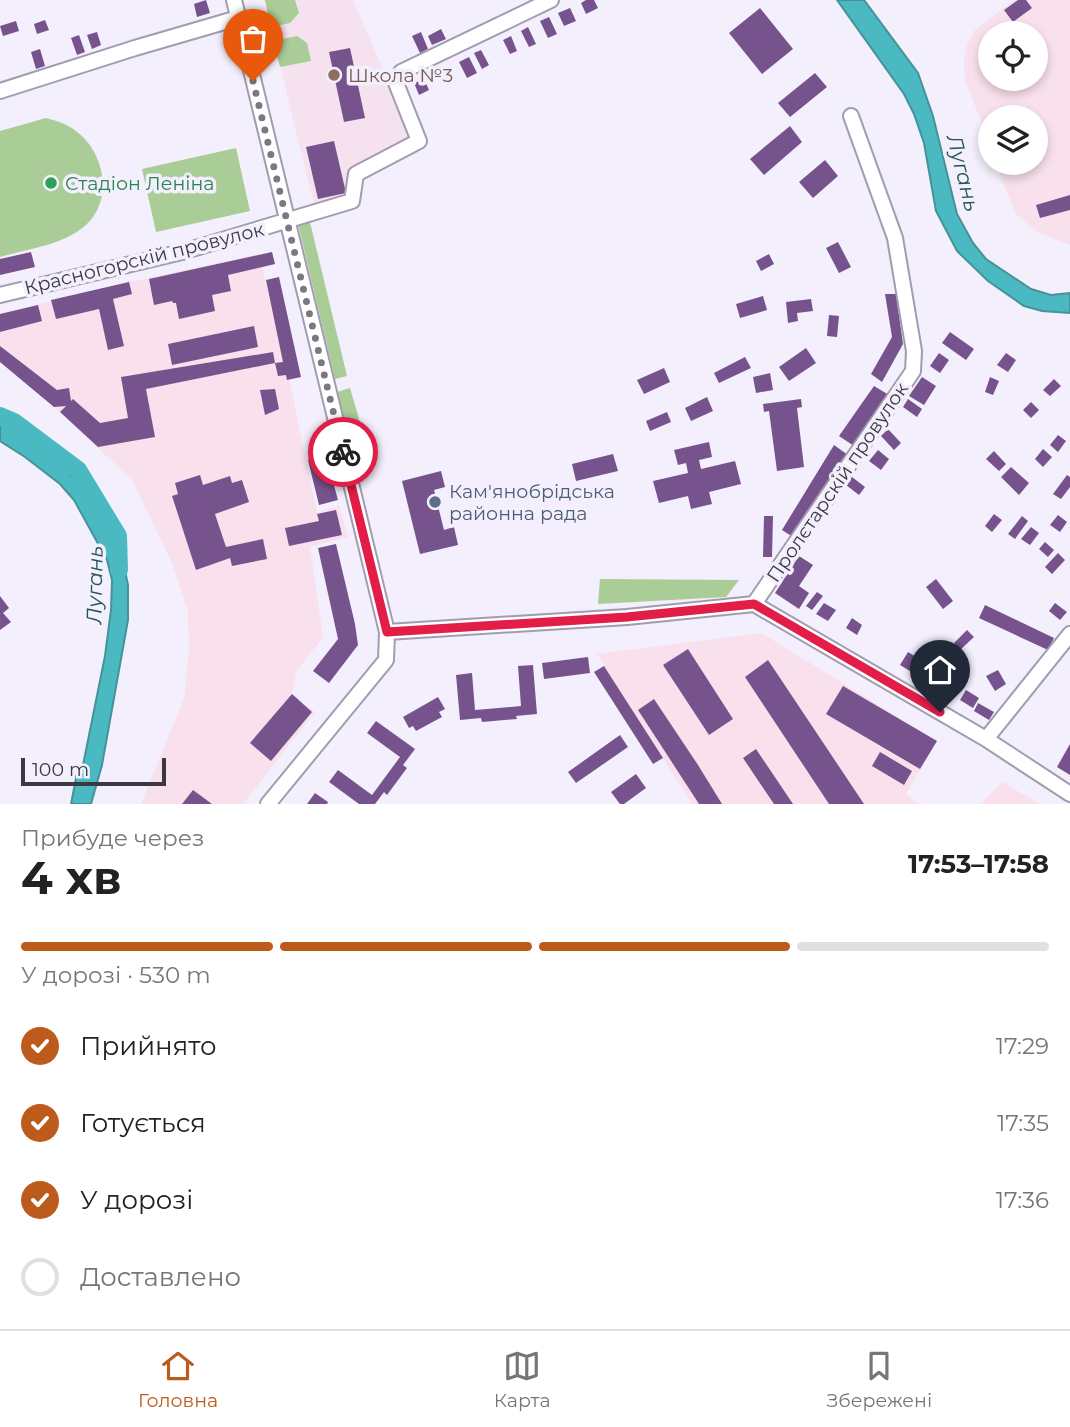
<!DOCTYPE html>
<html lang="uk">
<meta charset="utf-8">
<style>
:root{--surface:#fff;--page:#f2f2f2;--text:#222;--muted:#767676;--line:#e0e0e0;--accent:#bc5b1b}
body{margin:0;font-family:Montserrat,sans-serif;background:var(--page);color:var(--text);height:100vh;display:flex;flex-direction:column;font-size:26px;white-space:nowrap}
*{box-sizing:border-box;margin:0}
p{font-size:23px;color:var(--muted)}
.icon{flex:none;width:38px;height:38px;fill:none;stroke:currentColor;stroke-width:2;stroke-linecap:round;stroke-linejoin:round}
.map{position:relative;height:804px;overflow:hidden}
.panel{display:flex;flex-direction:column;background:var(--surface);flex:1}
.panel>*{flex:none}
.buttons{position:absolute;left:978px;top:21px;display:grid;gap:14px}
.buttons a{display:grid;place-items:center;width:70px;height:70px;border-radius:50%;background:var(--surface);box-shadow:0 4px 10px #0003;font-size:35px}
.scale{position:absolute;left:21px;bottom:18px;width:145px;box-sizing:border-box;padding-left:7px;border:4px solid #3b3841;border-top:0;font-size:19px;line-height:24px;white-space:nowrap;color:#3b3841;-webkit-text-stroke:5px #f3effc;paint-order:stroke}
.pin{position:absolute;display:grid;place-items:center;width:60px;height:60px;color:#fff;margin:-72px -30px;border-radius:50% 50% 50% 0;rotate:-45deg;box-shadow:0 0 7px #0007}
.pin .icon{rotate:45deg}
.courier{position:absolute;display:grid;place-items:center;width:70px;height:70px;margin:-35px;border:5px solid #e11d48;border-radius:50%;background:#fff;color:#222;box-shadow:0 2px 9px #0007}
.summary em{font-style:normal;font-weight:700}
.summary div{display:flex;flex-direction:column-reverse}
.summary{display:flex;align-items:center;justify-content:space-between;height:119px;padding:0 21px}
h1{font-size:46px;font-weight:700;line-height:52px}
.bar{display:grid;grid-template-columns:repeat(4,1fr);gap:10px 7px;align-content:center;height:84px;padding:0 21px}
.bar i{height:9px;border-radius:5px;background:var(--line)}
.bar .active{background:var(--accent)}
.bar p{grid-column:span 4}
ol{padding:0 21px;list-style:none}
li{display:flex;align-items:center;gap:21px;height:77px}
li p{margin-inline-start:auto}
li .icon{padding:7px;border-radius:50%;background:var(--accent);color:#fff;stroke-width:4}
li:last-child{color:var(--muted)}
li i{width:38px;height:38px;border:4px solid var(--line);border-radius:50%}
.tab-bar{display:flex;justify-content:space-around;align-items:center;height:98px;border-top:2px solid var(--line);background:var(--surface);font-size:19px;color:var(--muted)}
.tab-bar a{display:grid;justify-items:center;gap:4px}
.tab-bar .active{color:var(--accent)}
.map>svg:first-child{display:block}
.industrial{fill:#f8e0ec;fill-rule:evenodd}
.education{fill:#f6e1ef}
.green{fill:#aacc96}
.water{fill:#4ab9c1;stroke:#46929b;stroke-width:2}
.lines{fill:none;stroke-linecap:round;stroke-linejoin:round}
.river{stroke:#4ab9c1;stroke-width:18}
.building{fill:#77538e}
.minor-casing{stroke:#a29cb0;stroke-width:18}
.minor{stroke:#fff;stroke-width:14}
.done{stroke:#7b7882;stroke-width:7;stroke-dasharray:0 12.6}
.route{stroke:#e11d48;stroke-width:9}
.education-dot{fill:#8d6e63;stroke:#f3effc;stroke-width:2.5}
.leisure-dot{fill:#2e9e5b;stroke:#f3effc;stroke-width:2.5}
.service-dot{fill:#5c6f8a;stroke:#f3effc;stroke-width:2.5}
.labels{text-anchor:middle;stroke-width:7;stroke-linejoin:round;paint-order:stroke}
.education-label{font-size:19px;fill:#785e54;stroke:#f3effc;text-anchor:start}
.leisure-label{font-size:19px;fill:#27864d;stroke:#f3effc;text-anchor:start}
.street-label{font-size:19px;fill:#3b3841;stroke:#f3effc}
.service-label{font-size:19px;fill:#4e5e75;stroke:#f3effc;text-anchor:start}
.water-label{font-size:21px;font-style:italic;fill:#245457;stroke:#f3effc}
</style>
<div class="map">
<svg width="1070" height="804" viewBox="0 0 1070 804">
<rect width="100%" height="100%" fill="#f3effc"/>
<path class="industrial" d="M1014 0H1070V245L1037 232 1017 215 1005 188 996 163H1036V117H990V144L965 80 964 62 967 44 974 31ZM990 33H1036V79H990Z
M259 254 288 374 317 513 339 506 348 537 310 547 323 637 296 672 292 694 315 712 243 804H141L184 699 189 651 188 612 173 565 132 480 60 412 0 362V314L129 282Z
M761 633 937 741 906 794 920 804H692L597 654Z
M1002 782 1040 804H981Z"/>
<path class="education" d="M264 0H353L418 151 364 176 357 206 351 210 317 217Z"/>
<path class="green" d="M265 0H295L299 13 290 23 271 27Z
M297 36 307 43 311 61 280 67 273 41Z
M46 118C57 121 67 124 76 131 106 153 115 205 81 229 58 246 27 249 0 257V131Z
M236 148 250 211 156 232 142 169Z
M309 218 347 376 335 379 297 220Z
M350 388 368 449 352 451 337 392Z
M600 579 739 580 726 597 598 604Z"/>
<path class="water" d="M837 0H864L918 73 933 116 957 214 973 243 986 259 1031 289 1051 295 1070 293V313L1042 311 1024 306 988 281 957 251 936 211 924 143 914 114 904 94Z
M0 423 48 453 67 471 92 499 121 551 128 585V620L102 765 91 804H71L78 768 83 765 105 656 111 610 112 580 107 560 74 500 60 484 25 457 0 441Z"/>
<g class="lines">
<path class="river" d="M0 416 14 422 78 470 118 536 119 570"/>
</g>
<path class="building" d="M206 0 210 13 197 17 194 4Z
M586 0H594L598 8 586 14 581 3Z
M1018 0H1026L1032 8 1013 22 1004 10Z
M570 8 576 21 564 26 558 13Z
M760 8 793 49 762 74 729 33Z
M549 17 557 34 548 38 540 21Z
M45 20 49 30 37 34 34 24Z
M16 21 19 31 3 36 0 26Z
M528 27 536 44 529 47 521 31Z
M441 29 446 39 432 45 428 36Z
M97 32 101 45 92 49 87 35Z
M421 32 428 49 420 53 412 36Z
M79 35 85 52 77 55 71 38Z
M511 36 517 51 510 54 503 40Z
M350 48 365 118 344 122 329 52Z
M40 49 45 66 36 69 31 52Z
M481 50 489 65 482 69 474 53Z
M469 57 477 73 467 78 459 62Z
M447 67 454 79 445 84 439 71Z
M815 73 827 87 790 117 778 103Z
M424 79 429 90 419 95 414 83Z
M790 126 802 142 764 175 750 159Z
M334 141 346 193 318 199 306 147Z
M825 160 838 176 813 198 799 182Z
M1070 195V210L1040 218 1036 205Z
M838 242 851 267 839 273 826 248Z
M31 252 35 267 0 275V259Z
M272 252 275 264 228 275 231 291 212 295 215 311 179 319 176 303H173L172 301 154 305 149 279Z
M769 254 774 264 761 271 756 261Z
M279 277 301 377 287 380 286 375 278 376 275 363 283 362 266 280Z
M129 282 132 294 113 299 124 346 108 350 99 309 56 319 51 300Z
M885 294H896L903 344 882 382 871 374 892 337Z
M763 296 767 310 740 318 736 304Z
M811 299 813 311 797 313 798 321 788 323 786 302Z
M38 305 42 321 0 332V314Z
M829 315 839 316 837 337 827 336Z
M254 326 258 347 172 365 168 344Z
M950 332 974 349 966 360 942 343Z
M0 346 57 390 69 388 71 401 73 399 100 423 128 418 121 377 273 352 275 363 146 389 155 437 98 447 60 412 66 406 54 407 0 362Z
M806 348 816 363 789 381 779 367Z
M939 353 949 360 940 373 930 366Z
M1006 353 1016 360 1008 372 997 365Z
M745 357 751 368 719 383 714 373Z
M664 368 670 382 644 394 637 380Z
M770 373 773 390 756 393 753 377Z
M922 377 936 386 924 405 909 396Z
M990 377 999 381 993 395 985 392Z
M1054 379 1061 386 1050 396 1043 390Z
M874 386 889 395 854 446 839 436Z
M275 389 279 409 265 415 260 390Z
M707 397 713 411 691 421 685 408Z
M801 399 802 407 797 408 804 467 777 471 769 411 764 412 763 404Z
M908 399 922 409 917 417 903 407Z
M1031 402 1039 410 1031 418 1023 410Z
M667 412 671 422 650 431 646 421Z
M888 429 901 443 894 450 881 436Z
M1058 435 1066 441 1058 452 1050 445Z
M709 442 712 457 699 460 701 469 735 461 741 484 709 492 712 504 691 509 688 496 659 503 653 481 688 473 686 463 678 465 674 450Z
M834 445 848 455 793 537 782 530Z
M1043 449 1052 457 1043 467 1035 459Z
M878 450 889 459 881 470 869 461Z
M994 451 1006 464 999 471 986 459Z
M613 454 618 471 576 481 572 464Z
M326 456 338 500 319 505 308 460Z
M1011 467 1029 483 1019 495 1001 477Z
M441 471 445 487 434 490 444 530 454 527 458 545 420 554 402 481Z
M200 475 203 485 230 476 232 483 242 480 249 502 215 514 226 547 263 539 267 559 232 566 230 558 196 570 172 496 178 494 175 483Z
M1067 475 1070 477V487L1061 499 1053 494Z
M852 477 865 487 859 495 846 485Z
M336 510 342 535 289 546 285 528 319 521 317 514Z
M994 514 1002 520 992 532 985 526Z
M1058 515 1067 522 1060 532 1050 525Z
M764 516H773L772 557H763Z
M1022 516 1028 521 1015 539 1008 534Z
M1031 527 1039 533 1030 545 1021 539Z
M1045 542 1054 550 1048 557 1039 549Z
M336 544 355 624 358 645 329 683 313 671 338 639 318 548Z
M1058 553 1065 560 1052 574 1045 567Z
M799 556 813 565 799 586 809 593 799 609 775 593Z
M936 579 953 601 943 609 926 587Z
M817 592 823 596 812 610 806 606Z
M0 596 9 608 3 613 11 622 0 630Z
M824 603 836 610 828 621 816 614Z
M1055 603 1067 612 1060 620 1049 611Z
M985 605 1054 638 1048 650 979 618Z
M852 618 862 625 857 635 846 628Z
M967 630 974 637 960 650 954 643Z
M688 649 733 719 709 735 663 665Z
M908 652 923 661 915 674 900 665Z
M588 657 590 673 544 679 542 663Z
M768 660 864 804H829L745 677Z
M533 665 537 714 516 716 517 719 482 722 481 718 460 720 456 675 472 673 475 710 521 706 518 666Z
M604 666 663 758 653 764 594 672Z
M930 668 942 675 934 687 923 680Z
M998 670 1006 684 995 691 986 676Z
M843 686 937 741 920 769 826 714Z
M966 690 979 698 973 708 960 700Z
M292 694 312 712 271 761 250 743Z
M438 697 445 709 439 712 442 717 416 731 413 726 409 728 403 717Z
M654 699 698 765 722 804H699L638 710Z
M978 703 994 712 989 720 974 711Z
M376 721 415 749 403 765 407 768 387 795 384 792 375 804H359L329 782 338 770 372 795 400 757 367 733Z
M620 735 628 747 576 783 568 772Z
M1070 744V775L1057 767Z
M756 749 793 804H774L743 758Z
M880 752 912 771 904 785 872 766Z
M636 774 646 788 624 804H620L611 792Z
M193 790 212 804H182Z
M315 793 328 802 327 804H307Z"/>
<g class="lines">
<g class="minor-casing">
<path id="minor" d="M234 0 387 632 386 660 268 804
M0 91 135 48 238 18
M0 295 182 252 352 201 356 174 419 141 396 83 401 72 551 0
M754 604 913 371 914 351 895 238 851 116
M387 632 627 617 754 604 986 739 1070 794
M986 739 1070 634"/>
</g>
<use href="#minor" class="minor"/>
</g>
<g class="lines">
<path class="done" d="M253 81 343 452"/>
<path class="route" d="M343 452 387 632 627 617 754 604 940 712"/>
</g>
<circle class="education-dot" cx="334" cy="75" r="7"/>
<circle class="leisure-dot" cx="51" cy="183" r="7"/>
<circle class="service-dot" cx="435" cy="502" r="7"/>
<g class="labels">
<g class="education-label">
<text x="348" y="82">Школа №3</text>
</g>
<g class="leisure-label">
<text x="65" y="190">Стадіон Леніна</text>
</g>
<g class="street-label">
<text transform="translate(144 258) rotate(-14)" y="7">Красногорскій провулок</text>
<text transform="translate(837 482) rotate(-56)" y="7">Пролєтарскій провулок</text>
</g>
<g class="service-label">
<text x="449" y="498">Кам'янобрідська<tspan x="449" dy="22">районна рада</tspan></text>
</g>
<g class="water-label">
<text transform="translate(963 173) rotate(76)" y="7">Лугань</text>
<text transform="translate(95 585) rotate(-89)" y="7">Лугань</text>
</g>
</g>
</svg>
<div class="buttons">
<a><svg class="icon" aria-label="locate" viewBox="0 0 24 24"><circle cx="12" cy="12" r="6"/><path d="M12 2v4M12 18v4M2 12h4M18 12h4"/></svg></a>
<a><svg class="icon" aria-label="layers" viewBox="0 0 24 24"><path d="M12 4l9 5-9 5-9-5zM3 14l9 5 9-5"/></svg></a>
</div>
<div class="scale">100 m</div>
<div class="pin" style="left:253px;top:81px;background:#ea580c"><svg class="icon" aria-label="bag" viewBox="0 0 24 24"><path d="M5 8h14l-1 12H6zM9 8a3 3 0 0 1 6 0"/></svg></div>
<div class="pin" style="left:940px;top:712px;background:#1f2937"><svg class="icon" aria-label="home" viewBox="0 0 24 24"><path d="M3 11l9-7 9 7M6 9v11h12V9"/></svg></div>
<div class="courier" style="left:343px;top:452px"><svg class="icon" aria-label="bike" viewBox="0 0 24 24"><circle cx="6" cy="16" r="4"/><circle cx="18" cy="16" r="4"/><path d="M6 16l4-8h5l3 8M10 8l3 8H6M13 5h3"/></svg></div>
</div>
<section class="panel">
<div class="summary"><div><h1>4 хв</h1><p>Прибуде через</p></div><em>17:53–17:58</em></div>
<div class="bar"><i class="active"></i><i class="active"></i><i class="active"></i><i></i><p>У дорозі · 530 m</p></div>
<ol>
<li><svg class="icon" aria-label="check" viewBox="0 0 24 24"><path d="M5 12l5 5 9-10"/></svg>Прийнято<p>17:29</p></li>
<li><svg class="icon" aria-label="check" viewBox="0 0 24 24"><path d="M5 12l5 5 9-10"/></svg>Готується<p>17:35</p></li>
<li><svg class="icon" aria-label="check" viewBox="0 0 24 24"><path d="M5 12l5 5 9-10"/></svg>У дорозі<p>17:36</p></li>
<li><i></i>Доставлено</li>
</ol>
</section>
<nav class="tab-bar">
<a class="active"><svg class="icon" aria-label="home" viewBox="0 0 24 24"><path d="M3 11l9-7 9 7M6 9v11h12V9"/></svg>Головна</a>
<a><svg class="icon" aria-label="map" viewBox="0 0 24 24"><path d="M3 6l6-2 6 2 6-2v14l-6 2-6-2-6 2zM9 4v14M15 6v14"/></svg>Карта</a>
<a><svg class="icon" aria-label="saved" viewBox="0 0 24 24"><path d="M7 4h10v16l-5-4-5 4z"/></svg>Збережені</a>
</nav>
